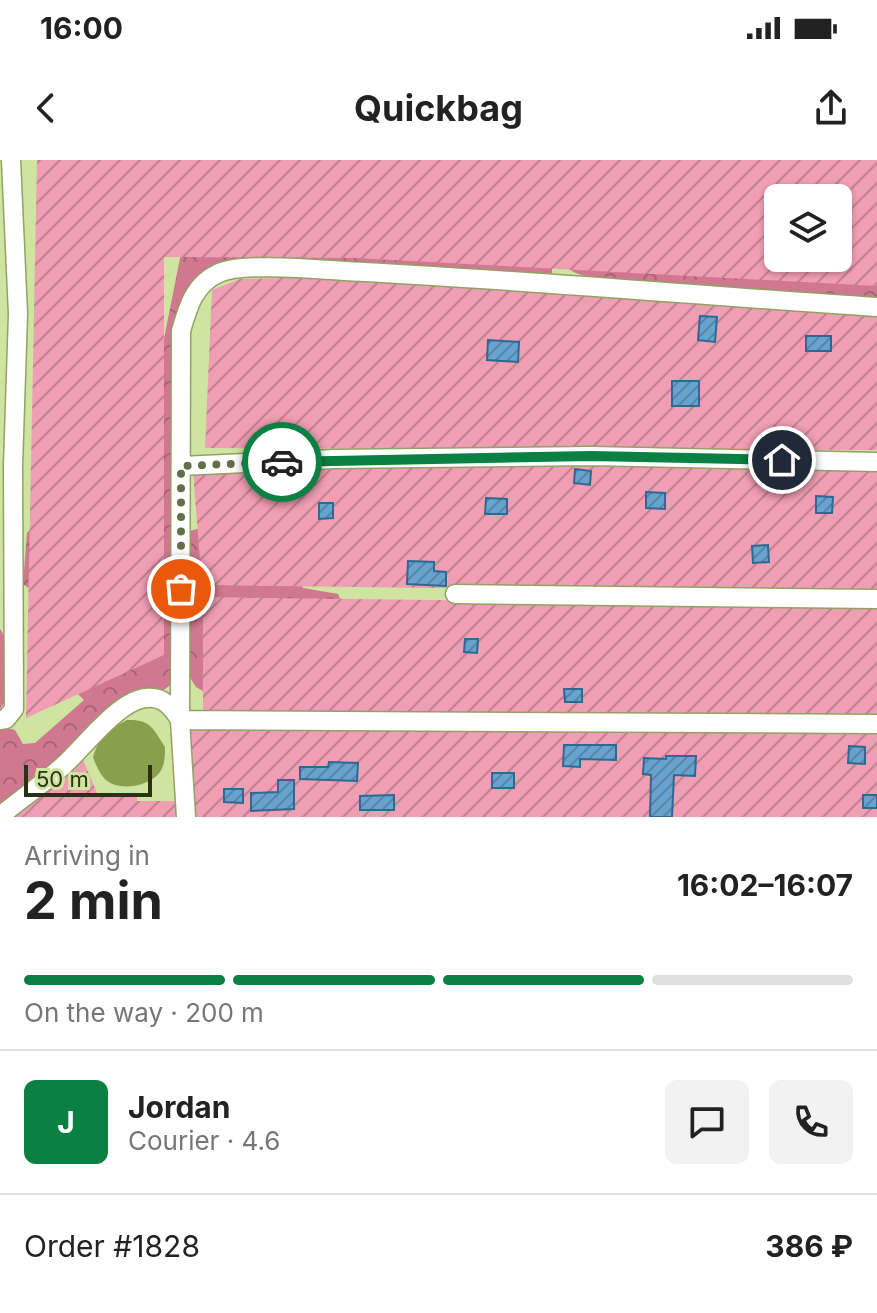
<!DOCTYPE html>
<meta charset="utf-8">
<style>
:root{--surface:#fff;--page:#f2f2f2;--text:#222;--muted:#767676;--line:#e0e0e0;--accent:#0b8043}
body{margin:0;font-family:Inter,sans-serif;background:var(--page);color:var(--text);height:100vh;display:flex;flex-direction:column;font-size:30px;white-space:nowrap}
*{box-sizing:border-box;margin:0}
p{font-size:26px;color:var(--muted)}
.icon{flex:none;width:44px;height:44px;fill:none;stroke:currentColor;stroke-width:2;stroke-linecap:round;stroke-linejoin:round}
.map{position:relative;height:657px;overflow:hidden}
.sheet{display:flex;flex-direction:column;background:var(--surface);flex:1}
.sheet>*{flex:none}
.fabs{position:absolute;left:764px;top:24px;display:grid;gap:16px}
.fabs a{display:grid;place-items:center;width:88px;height:88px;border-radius:12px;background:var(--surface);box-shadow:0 2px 6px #0004;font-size:40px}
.scale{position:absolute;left:24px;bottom:20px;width:128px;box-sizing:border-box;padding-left:8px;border:4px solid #293116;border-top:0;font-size:22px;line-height:28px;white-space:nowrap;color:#293116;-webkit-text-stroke:6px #cfe4a1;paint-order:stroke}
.pin{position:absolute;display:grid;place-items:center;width:68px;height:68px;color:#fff;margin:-34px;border:4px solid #fff;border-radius:50%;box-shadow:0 2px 8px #0007}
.courier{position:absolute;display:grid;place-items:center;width:80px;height:80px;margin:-40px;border:6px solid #0b8043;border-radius:50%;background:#fff;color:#222;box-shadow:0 2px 10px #0007}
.summary em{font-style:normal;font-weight:700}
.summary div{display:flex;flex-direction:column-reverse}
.summary{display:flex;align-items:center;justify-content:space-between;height:136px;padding:0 24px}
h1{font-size:52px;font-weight:700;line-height:60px}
.bar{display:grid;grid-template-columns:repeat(4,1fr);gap:12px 8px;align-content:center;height:96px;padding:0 24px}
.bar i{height:10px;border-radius:6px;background:var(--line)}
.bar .selected{background:var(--accent)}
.bar p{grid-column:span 4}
.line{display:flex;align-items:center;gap:20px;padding:0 24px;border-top:2px solid var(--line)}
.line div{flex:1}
.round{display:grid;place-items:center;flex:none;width:84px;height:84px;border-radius:12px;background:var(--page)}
.status{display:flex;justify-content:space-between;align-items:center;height:56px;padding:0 40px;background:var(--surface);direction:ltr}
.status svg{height:22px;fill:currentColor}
header{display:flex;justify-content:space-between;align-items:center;height:104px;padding:0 24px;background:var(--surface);font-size:36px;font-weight:700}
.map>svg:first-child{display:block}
.forest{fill:url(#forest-crowns)}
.garden{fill:url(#garden-furrows);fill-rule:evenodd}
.water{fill:#889f4c}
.building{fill:url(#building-hatch);stroke:#2e6992;stroke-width:2}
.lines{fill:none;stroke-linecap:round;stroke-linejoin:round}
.minor-casing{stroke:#90a363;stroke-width:21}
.minor{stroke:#fff;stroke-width:18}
.done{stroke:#637047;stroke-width:8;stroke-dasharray:0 14.4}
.route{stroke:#0b8043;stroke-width:10}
</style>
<div class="status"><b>16:00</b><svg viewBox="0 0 49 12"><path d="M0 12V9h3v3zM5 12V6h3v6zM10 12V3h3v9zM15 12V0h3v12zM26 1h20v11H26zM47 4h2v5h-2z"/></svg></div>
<header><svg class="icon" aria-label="back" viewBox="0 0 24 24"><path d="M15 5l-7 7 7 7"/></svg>Quickbag<svg class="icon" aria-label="share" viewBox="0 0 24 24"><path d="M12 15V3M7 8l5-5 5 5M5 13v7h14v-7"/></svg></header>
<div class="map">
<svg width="877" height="657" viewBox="0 0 877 657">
<defs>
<pattern id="forest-crowns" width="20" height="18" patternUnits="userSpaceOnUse" patternTransform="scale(2)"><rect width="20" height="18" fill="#d07890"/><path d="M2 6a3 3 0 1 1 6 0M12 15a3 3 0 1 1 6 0" fill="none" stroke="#a96375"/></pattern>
<pattern id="garden-furrows" width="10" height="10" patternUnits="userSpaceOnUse" patternTransform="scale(2)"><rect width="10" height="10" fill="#f09eb4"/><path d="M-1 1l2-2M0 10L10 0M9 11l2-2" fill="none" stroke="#c28191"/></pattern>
<pattern id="building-hatch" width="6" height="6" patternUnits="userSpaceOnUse" patternTransform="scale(2)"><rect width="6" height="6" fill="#68a3cf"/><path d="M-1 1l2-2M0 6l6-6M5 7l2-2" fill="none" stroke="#5685a7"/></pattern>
</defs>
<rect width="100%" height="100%" fill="#cfe4a1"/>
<path class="forest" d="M195 76 552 104V113L542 116 227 105 188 139 178 362 190 371 204 367 297 414 303 428 338 434 345 450 218 540 196 527 189 516 182 517 51 609 36 612 31 625 0 650V566L15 570 23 584 35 583 84 540 75 531 34 432 23 424 27 373 158 232 164 179 181 93Z
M877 86V149L631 124C612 112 588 123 569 109L570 100 763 106 803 98H838Z
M0 469 11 487V534L0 549Z"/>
<path class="garden" d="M37 0H877V126L355 98 164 97V495L26 558ZM778 38H838V98H778Z
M327 117 877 153V290L205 288 212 130 240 119Z
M574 301 877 308V434L202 425 193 312Z
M203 437 877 446V557L203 550Z
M193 567 877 571V657H192L188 573Z
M83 600 98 635 137 634V641H179L180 657H10Z"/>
<path class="water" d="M127 560C150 559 153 568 165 587 165 596 165 604 160 612 150 626 120 632 106 620 100 615 96 605 93 597 99 578 109 569 127 560Z"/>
<path class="building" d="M700 156 717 157 715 182 698 180Z
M806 176H831V191H806Z
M488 180 519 182 518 202 487 200Z
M672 221H699V246H672Z
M575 309 591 311 590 325 574 323Z
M646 332 665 333V349L646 348Z
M816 336 833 337 832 353H816Z
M486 338 507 339V354H485Z
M319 343H333V358L319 359Z
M768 385 769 402 753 403 752 386Z
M408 401 434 402V411L446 412V426L407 424Z
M465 479H478L477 493 464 492Z
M564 529H582V542H565Z
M564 585H616V600L580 599V607L563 606Z
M849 586 865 587V604L848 603Z
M666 596H696L695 616 674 615 672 657H650L651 615 643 614 644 598 666 599Z
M329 602 358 603 357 621 300 619V607H328Z
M492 613H514V628H492Z
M278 620H294V649L251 651V633L278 632Z
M224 629H243V643L224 642Z
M394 635V650H360V636Z
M863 635H877V648H863Z"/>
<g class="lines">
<g class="minor-casing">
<path id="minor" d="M181 306 334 299 591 296 877 302
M455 434 877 439
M0 560 6 559 14 549 13 306 18 154 11 0
M180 560 181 171C188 147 194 124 219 113 245 101 332 111 364 112 535 121 706 136 877 147
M0 656C21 639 44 623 64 605 84 587 119 540 146 538 163 536 172 547 180 560
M186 657 180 560 877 564"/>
</g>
<use href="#minor" class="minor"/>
</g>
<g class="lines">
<path class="done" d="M181 429V306L282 302"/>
<path class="route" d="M282 302 591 296 782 300"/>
</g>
</svg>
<div class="fabs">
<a><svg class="icon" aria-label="layers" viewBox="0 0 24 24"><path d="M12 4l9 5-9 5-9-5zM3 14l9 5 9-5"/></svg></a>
</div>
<div class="scale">50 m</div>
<div class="pin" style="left:181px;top:429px;background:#ea580c"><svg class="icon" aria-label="bag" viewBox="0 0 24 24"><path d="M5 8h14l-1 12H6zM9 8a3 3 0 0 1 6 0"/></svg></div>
<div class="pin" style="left:782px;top:300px;background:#1f2937"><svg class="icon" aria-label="home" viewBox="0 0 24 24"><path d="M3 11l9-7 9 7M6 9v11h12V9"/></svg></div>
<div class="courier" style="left:282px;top:302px"><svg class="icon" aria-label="car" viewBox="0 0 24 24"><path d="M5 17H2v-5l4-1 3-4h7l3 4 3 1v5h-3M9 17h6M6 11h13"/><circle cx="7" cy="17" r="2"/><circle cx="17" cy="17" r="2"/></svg></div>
</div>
<section class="sheet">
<div class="summary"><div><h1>2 min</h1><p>Arriving in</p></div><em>16:02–16:07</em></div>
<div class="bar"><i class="selected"></i><i class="selected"></i><i class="selected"></i><i></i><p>On the way · 200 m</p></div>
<div class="line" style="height:144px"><b class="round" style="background:var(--accent);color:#fff">J</b><div><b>Jordan</b><p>Courier · 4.6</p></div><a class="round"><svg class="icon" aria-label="chat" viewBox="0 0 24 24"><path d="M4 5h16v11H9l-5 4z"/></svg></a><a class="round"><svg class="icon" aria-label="phone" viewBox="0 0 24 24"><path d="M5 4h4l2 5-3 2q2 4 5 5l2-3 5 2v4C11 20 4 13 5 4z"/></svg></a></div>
<div class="line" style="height:104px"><div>Order #1828</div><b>386 ₽</b></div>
</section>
